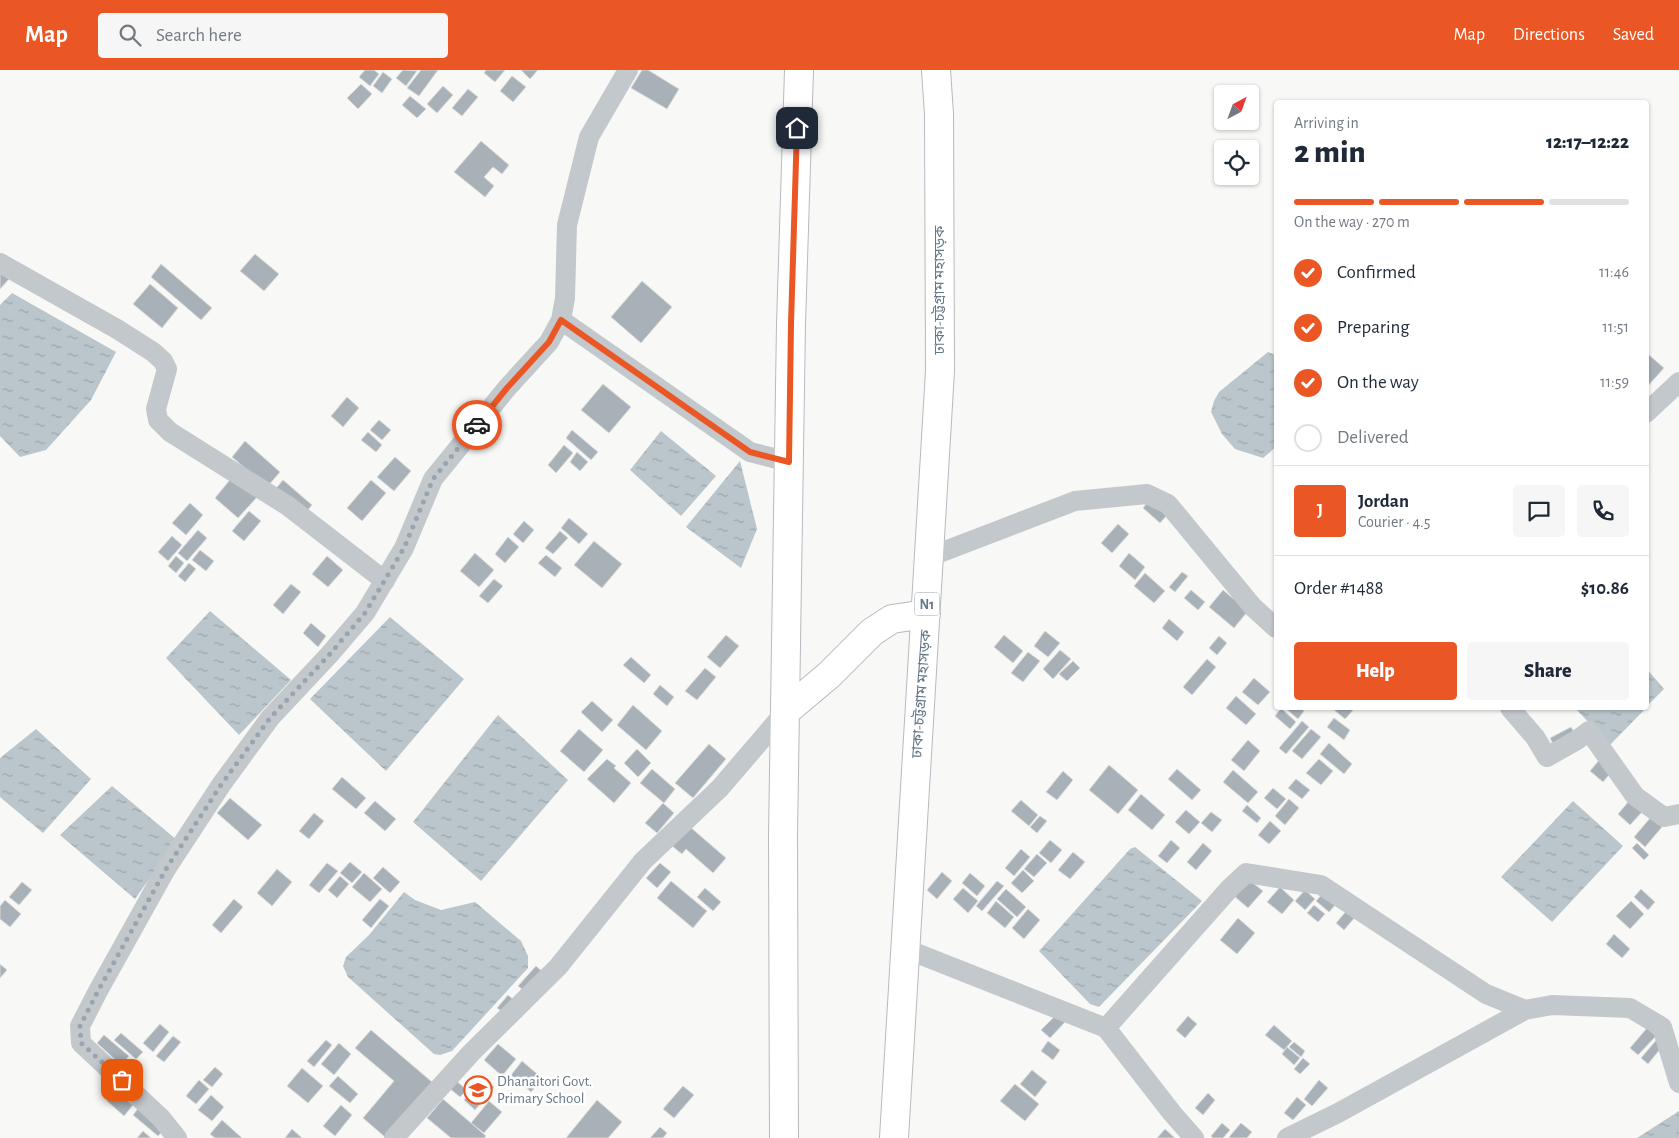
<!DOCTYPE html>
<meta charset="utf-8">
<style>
:root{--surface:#fff;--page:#f6f6f7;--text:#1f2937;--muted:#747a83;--line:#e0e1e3;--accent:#ea5724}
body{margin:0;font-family:"Alegreya Sans","Noto Sans Bengali",sans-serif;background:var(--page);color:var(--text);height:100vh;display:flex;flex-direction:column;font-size:19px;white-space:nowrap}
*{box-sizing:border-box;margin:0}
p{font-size:16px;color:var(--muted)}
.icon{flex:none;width:28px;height:28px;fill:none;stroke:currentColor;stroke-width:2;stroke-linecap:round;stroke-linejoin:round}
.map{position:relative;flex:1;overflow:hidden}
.details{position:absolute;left:1274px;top:30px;width:375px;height:610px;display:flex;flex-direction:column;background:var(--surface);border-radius:5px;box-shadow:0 1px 4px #0004}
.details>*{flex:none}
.needle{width:32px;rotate:41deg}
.buttons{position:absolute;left:1214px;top:15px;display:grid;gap:10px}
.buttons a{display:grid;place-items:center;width:45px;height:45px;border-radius:5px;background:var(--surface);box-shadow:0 1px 4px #0004;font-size:25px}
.pin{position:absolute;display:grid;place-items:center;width:42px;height:42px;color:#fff;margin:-21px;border-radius:10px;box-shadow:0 2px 8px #0006}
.courier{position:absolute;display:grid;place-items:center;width:50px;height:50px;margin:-25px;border:4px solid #ea5724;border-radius:50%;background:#fff;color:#222;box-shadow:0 1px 6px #0007}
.overview em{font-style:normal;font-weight:800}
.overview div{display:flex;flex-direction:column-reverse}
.overview{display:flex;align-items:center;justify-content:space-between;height:85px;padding:0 20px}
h1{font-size:32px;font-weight:800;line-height:38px}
.bar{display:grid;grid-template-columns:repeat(4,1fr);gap:8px 5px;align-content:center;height:60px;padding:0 20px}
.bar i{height:6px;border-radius:4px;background:var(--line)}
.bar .on{background:var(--accent)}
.bar p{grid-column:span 4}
.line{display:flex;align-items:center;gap:12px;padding:0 20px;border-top:1px solid var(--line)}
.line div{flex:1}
.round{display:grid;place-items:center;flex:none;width:52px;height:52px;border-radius:5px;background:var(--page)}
ol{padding:0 20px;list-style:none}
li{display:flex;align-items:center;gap:15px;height:55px}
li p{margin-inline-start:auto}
li .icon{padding:5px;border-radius:50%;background:var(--accent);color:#fff;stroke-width:4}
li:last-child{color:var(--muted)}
li i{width:28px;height:28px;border:2px solid var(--line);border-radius:50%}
.primary-button{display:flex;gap:10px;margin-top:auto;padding:10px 20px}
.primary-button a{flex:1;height:58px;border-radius:5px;background:var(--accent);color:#fff;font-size:20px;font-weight:800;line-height:58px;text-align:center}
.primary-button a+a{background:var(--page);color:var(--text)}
header{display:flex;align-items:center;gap:30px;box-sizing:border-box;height:70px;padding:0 25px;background:var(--accent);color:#fff}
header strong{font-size:24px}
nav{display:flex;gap:28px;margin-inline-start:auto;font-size:18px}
.search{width:350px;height:45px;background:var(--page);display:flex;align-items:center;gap:12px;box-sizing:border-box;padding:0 18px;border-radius:5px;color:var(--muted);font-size:19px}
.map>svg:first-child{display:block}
.water{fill:url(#water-ripples)}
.building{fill:#a8b1b8;stroke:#dadad8}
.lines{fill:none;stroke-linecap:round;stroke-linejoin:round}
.highway-casing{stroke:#b6babe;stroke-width:30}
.street{stroke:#c3c8cc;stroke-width:20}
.highway{stroke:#fff;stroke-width:28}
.done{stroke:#99a5ae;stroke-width:5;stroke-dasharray:0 9}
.route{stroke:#ea5724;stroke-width:6}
.labels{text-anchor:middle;stroke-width:5;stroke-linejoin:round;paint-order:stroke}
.shield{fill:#fff;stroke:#94a0ac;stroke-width:1}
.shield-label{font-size:14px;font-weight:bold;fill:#667888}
.street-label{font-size:15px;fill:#667888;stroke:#fff}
.poi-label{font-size:15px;fill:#667888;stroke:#fff;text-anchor:start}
</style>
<header>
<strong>Map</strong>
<div class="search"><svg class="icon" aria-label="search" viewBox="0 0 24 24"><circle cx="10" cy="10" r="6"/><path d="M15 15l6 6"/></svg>Search here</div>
<nav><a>Map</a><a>Directions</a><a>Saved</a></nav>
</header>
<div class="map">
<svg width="1679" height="1068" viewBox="0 0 1679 1068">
<defs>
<pattern id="water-ripples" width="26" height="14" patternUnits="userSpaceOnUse" patternTransform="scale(1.25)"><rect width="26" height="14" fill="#bac6cb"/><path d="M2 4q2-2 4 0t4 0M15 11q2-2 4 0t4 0" fill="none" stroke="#9ba6ab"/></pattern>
</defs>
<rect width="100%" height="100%" fill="#f8f9f6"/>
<path class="water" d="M12 223 116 282 91 330 46 380 20 387 0 366V235Z
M1268 282 1273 284 1276 287V377L1263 388 1235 379 1222 364 1211 342 1214 331 1219 322Z
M661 361 716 406 681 446 630 400Z
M740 391 757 459 741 498 686 457Z
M210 541 291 610 239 665 166 588Z
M390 547 464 609 386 701 310 629Z
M1646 598 1664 619 1646 637Z
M1575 638H1646L1610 675Z
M498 645 568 710 481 811 413 752Z
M36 659 91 709 43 763 0 727V688Z
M112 716 177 770 135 829 60 765Z
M1573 731 1623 776 1552 852 1501 807Z
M1135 777 1202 831 1099 937 1090 934 1039 881 1130 779Z
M404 822 415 830 441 840 475 832 521 871 528 886V898L452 981 440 985 434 984 348 907 343 896 346 887 369 865Z
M1679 1041V1068H1637Z"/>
<path class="building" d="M365 0H374L379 4 370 16 359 7Z
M403 0 417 1 406 16 396 8Z
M421 0H438L419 26 407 18Z
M486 0H505L495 12 484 3Z
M521 0H538L530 9Z
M642 0H648L679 19 667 39 631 18Z
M383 2 392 9 382 23 373 16Z
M512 6 526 17 513 32 500 21Z
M361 14 372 24 358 39 347 28Z
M443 16 453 25 437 43 427 34Z
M468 19 478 27 462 46 452 38Z
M410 26 426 39 417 48 402 35Z
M481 71 509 95 502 104 493 97 484 107 494 116 485 127 454 102Z
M255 184 279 204 264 221 240 201Z
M161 194 212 238 201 250 151 207Z
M0 200 10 208 0 219Z
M642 211 672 237 641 273 611 247Z
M150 214 178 238 162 258 133 234Z
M1648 284 1664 298 1646 318V287Z
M603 314 631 337 609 363 581 340Z
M347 327 359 338 343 357 331 346Z
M379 350 391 360 382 370 370 360Z
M572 360 598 382 591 390 566 368Z
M368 362 382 375 376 382 361 370Z
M245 371 280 402 267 417 232 387Z
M564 375 573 383 556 403 548 395Z
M577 382 588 392 580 401 570 392Z
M395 387 411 401 394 421 377 407Z
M234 405 258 426 238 448 215 428Z
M283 410 312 435 302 447 273 422Z
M371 410 386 423 362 451 347 438Z
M1151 428 1168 444 1160 453 1143 438Z
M190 433 203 445 186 465 172 453Z
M249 441 261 451 244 471 232 461Z
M569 448 588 464 579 474 561 458Z
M524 451 534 460 523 473 513 464Z
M1118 454 1129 464 1112 483 1101 473Z
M198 460 207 468 187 491 178 483Z
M560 461 568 468 553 484 545 478Z
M172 466 182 475 168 491 158 482Z
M508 467 519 477 505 493 495 484Z
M594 471 622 494 602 518 574 495Z
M200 480 214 491 206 501 192 490Z
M475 483 494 500 479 517 460 501Z
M1129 483 1145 497 1135 510 1119 496Z
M546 485 562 498 555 507 538 493Z
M176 486 184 493 176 503 168 496Z
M327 486 343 500 328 517 312 504Z
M189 493 196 499 185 512 178 506Z
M1182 502 1188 506 1175 522 1169 517Z
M1145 503 1165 521 1154 533 1134 516Z
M494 509 503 516 488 533 479 526Z
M291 514 301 522 283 544 273 535Z
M1191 520 1205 532 1198 540 1184 528Z
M1223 520 1248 541 1234 558 1209 537Z
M1169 549 1184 562 1177 571 1162 558Z
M311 553 326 566 318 577 303 563Z
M1045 561 1060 573 1048 587 1034 576Z
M726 565 739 576 720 598 707 587Z
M1004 565 1023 581 1013 593 994 577Z
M1219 566 1227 573 1217 585 1209 578Z
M1060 580 1071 589 1053 609 1043 599Z
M1028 582 1040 591 1023 612 1011 603Z
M631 587 651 605 644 613 623 595Z
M1207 589 1216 597 1192 625 1183 617Z
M1073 591 1080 598 1067 611 1059 604Z
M705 598 716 607 697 630 685 621Z
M1254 608 1270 622 1258 635 1242 622Z
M660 615 674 627 667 636 653 624Z
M1236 626 1256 644 1246 655 1226 638Z
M592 631 613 650 602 662 581 642Z
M633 635 662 661 646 680 617 655Z
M1281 638 1296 652 1290 659 1275 646Z
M1285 638H1300L1304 641 1298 649Z
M1334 638H1355L1345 649 1333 639Z
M1334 648 1350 660 1344 670 1327 657Z
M1302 651 1309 657 1286 684 1279 678Z
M1571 657 1577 667 1555 678 1550 668Z
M579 659 603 680 584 702 560 681Z
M1311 659 1321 667 1302 689 1292 681Z
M1248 670 1260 681 1244 701 1231 690Z
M1329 673 1352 694 1344 704 1320 684Z
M709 674 726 689 693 728 675 713Z
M637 679 651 693 638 707 624 693Z
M607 689 616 696 614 698 631 713 614 733 587 709Z
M1319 689 1333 701 1321 715 1306 703Z
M1600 689 1613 700 1603 712 1590 701Z
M1109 695 1138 720 1118 744 1089 720Z
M652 699 675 719 664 733 640 713Z
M1177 699 1201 720 1192 730 1168 709Z
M1233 700 1258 722 1248 733 1223 712Z
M1063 701 1073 710 1057 730 1046 722Z
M342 707 366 728 356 739 332 719Z
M1296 709 1310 720 1302 729 1288 718Z
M1273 718 1286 729 1277 739 1264 728Z
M1141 724 1165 745 1152 760 1128 740Z
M230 728 262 755 248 770 217 743Z
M1289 729 1299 738 1285 755 1275 746Z
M1021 730 1038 745 1029 756 1011 741Z
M375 731 396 749 385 761 364 743Z
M1629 731 1642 742 1630 755 1618 744Z
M663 733 674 743 657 763 645 753Z
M1247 735 1261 748 1257 753 1242 741Z
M1186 740 1200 752 1189 764 1175 752Z
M1211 742 1222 750 1212 762 1201 753Z
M314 743 324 751 309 769 299 761Z
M1040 746 1047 751 1037 763 1030 757Z
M1651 747 1662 757 1645 777 1634 767Z
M1270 751 1281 761 1269 774 1258 765Z
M689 756 726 788 713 803 686 779 682 784 672 776Z
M1050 770 1062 780 1051 793 1039 783Z
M1171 770 1180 778 1167 793 1158 786Z
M1203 773 1212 781 1196 800 1187 792Z
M1637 773 1649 785 1644 790 1632 778Z
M1021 779 1030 787 1014 806 1005 798Z
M1073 782 1085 792 1070 809 1058 800Z
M1037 784 1047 793 1034 807 1024 799Z
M350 792 362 802 352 813 340 803Z
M327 793 338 801 319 823 309 815Z
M660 793 671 802 657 818 646 808Z
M383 797 400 812 390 823 373 808Z
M277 799 292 812 272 836 257 823Z
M1023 800 1034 811 1022 823 1011 813Z
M942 802 952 811 937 829 927 820Z
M364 803 382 819 370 832 352 817Z
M970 803 985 816 977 826 962 813Z
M340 806 349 814 337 828 328 820Z
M1248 809 1263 821 1248 838 1234 826Z
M671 811 707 841 693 858 657 828Z
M997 811 1004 816 982 841 976 836Z
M22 812 32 820 19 835 9 827Z
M1280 817 1294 830 1282 844 1267 832Z
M705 818 721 832 713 841 697 827Z
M963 818 978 831 968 843 953 829Z
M1006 819 1026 837 1017 847 997 829Z
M1641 819 1655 832 1648 840 1634 827Z
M1305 820 1315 829 1305 840 1295 831Z
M1324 822 1337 833 1329 842 1316 831Z
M234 829 243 837 221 863 212 855Z
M380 829 389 836 371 858 362 850Z
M5 830 21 844 10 857 0 849V836Z
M996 831 1014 847 1005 858 987 843Z
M1631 831 1644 844 1630 859 1616 846Z
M1314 835 1325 844 1318 852 1307 843Z
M1028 839 1040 850 1024 869 1012 858Z
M1348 839 1356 846 1344 860 1336 853Z
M1238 848 1255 863 1237 884 1220 870Z
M1614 864 1630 879 1622 888 1606 874Z
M0 894 7 900 0 908Z
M536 896 544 903 527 923 518 916Z
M508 925 516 932 506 944 497 938Z
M1058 943 1066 951 1050 968 1041 960Z
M1188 946 1197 954 1185 968 1176 960Z
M160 954 169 962 153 982 143 973Z
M1274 955 1292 971 1284 980 1265 965Z
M1647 958 1656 966 1638 985 1630 978Z
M371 960 432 1012 385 1067 363 1048 394 1011 355 978Z
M121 963 143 982 136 989 114 970Z
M104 965 129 986 121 995 97 973Z
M173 966 181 972 164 992 156 986Z
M1658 968 1665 973 1648 994 1641 988Z
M326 970 332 975 314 997 307 991Z
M1048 971 1060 980 1053 990 1041 981Z
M1294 972 1305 981 1301 987 1289 977Z
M339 973 351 984 334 1005 321 994Z
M498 974 516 989 502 1006 484 990Z
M1287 977 1300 988 1294 995 1282 984Z
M1303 988 1310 994 1300 1004 1294 999Z
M522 991 543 1009 531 1022 511 1005Z
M215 997 223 1004 212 1017 203 1010Z
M302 998 323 1016 308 1033 287 1016Z
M1032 1000 1047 1012 1035 1027 1020 1014Z
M338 1006 358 1024 350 1033 329 1016Z
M483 1007 494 1017 475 1040 464 1030Z
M199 1010 209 1019 196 1034 186 1026Z
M455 1010 467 1020 460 1027 449 1018Z
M1319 1010 1328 1018 1312 1036 1304 1029Z
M1015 1014 1039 1034 1025 1051 1000 1031Z
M683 1016 694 1025 674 1048 663 1039Z
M115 1021 133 1035 124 1046 107 1031Z
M1208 1023 1215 1030 1203 1045 1195 1038Z
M211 1025 224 1037 212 1051 198 1040Z
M1297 1027 1306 1035 1293 1050 1284 1043Z
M443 1029 486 1066 484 1068H451L427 1048Z
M597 1030 622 1052 608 1068H566Z
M489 1031 502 1042 484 1063 471 1053Z
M341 1035 352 1045 335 1066 323 1056Z
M140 1036 165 1058 158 1066 133 1045Z
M222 1050 242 1068H215L210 1064Z
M1222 1053 1230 1060 1223 1068H1213L1211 1066Z
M1241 1053 1252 1062 1247 1068H1231L1229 1067Z
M660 1057 667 1063 663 1068H650Z
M292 1059 302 1068H285Z
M1165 1059 1175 1068H1157Z
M143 1061 151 1068H137Z"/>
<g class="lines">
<g class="highway-casing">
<path id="highway" d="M785 642 829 605 872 562 892 549 926 544
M784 1068 783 766 791 254 799 0
M894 1068 940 301 939 44 936 0"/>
</g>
<path class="street" d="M0 193 117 259 153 282 163 291 167 299 156 339 158 350 170 362 288 436 385 511
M561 250 750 382 789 392
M1646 343 1679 312
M929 487 1075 431 1147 424 1168 434 1253 537 1276 558
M1510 638 1535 667 1547 687 1577 670 1589 661 1635 726 1664 747 1679 744
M906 879 1106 958 1230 818 1246 803 1321 815 1486 924 1525 940 1552 935 1630 938 1662 957 1679 1013
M1106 958 1172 1043 1194 1068
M177 1068 161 1048 81 973 80 956 98 921 166 799 221 715 270 648 329 585 365 543 404 478 433 409 507 318 549 272 561 250 565 228 567 155 589 67 628 0
M394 1068 471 983 558 897 643 791 720 718 785 642
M1287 1068 1338 1043 1525 940"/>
<use href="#highway" class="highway"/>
</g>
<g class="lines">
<path class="done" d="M122 1010 81 973 80 956 98 921 166 799 221 715 270 648 329 585 365 543 404 478 433 409 477 355"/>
<path class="route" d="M477 355 507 318 549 272 561 250 750 382 789 392 791 254 797 58"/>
</g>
<defs>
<g id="school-ring" transform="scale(1.4375)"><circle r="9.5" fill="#fff" stroke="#ea5724" stroke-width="1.5"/><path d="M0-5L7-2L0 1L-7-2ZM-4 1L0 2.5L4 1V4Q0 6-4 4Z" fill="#ea5724"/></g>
</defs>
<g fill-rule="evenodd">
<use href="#school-ring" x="478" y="1020"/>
</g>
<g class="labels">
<rect class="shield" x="914.5" y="522.5" width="25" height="23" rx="4"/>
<g class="shield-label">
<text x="927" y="539">N1</text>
</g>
<g class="street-label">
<text transform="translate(939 220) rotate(-90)" y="5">ঢাকা-চট্টগ্রাম মহাসড়ক</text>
<text transform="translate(921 624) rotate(-86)" y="5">ঢাকা-চট্টগ্রাম মহাসড়ক</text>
</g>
<g class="poi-label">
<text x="497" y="1016">Dhanaitori Govt.<tspan x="497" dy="17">Primary School</tspan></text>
</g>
</g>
</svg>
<div class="buttons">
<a><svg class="needle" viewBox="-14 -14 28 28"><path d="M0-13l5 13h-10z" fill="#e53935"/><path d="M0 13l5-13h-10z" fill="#747a83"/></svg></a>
<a><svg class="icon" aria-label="locate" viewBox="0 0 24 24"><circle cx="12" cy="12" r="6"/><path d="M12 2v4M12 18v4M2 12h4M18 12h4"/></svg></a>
</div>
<div class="pin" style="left:122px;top:1010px;background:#ea580c"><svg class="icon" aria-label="bag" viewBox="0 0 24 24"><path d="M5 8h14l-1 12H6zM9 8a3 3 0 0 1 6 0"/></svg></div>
<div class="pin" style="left:797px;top:58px;background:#1f2937"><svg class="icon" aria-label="home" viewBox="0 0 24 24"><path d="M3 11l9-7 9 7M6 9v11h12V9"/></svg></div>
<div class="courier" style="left:477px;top:355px"><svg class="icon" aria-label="car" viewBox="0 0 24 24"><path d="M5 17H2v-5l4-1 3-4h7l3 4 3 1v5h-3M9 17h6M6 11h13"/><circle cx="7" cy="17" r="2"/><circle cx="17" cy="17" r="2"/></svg></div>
<section class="details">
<div class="overview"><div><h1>2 min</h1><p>Arriving in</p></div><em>12:17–12:22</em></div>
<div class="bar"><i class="on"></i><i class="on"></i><i class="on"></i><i></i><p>On the way · 270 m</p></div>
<ol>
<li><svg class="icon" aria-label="check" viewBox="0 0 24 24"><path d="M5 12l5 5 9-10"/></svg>Confirmed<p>11:46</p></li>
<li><svg class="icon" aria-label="check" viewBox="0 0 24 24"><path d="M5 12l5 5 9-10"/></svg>Preparing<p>11:51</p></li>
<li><svg class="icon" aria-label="check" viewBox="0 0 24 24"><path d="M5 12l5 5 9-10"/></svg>On the way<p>11:59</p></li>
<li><i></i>Delivered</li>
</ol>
<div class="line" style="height:90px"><b class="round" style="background:var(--accent);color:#fff">J</b><div><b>Jordan</b><p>Courier · 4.5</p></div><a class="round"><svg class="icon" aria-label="chat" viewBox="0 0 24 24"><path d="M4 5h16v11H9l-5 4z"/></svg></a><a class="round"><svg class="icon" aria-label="phone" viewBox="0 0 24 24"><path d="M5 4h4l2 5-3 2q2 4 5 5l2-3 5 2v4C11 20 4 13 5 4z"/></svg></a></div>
<div class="line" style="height:65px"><div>Order #1488</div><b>$10.86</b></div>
<div class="primary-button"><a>Help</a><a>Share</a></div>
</section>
</div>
